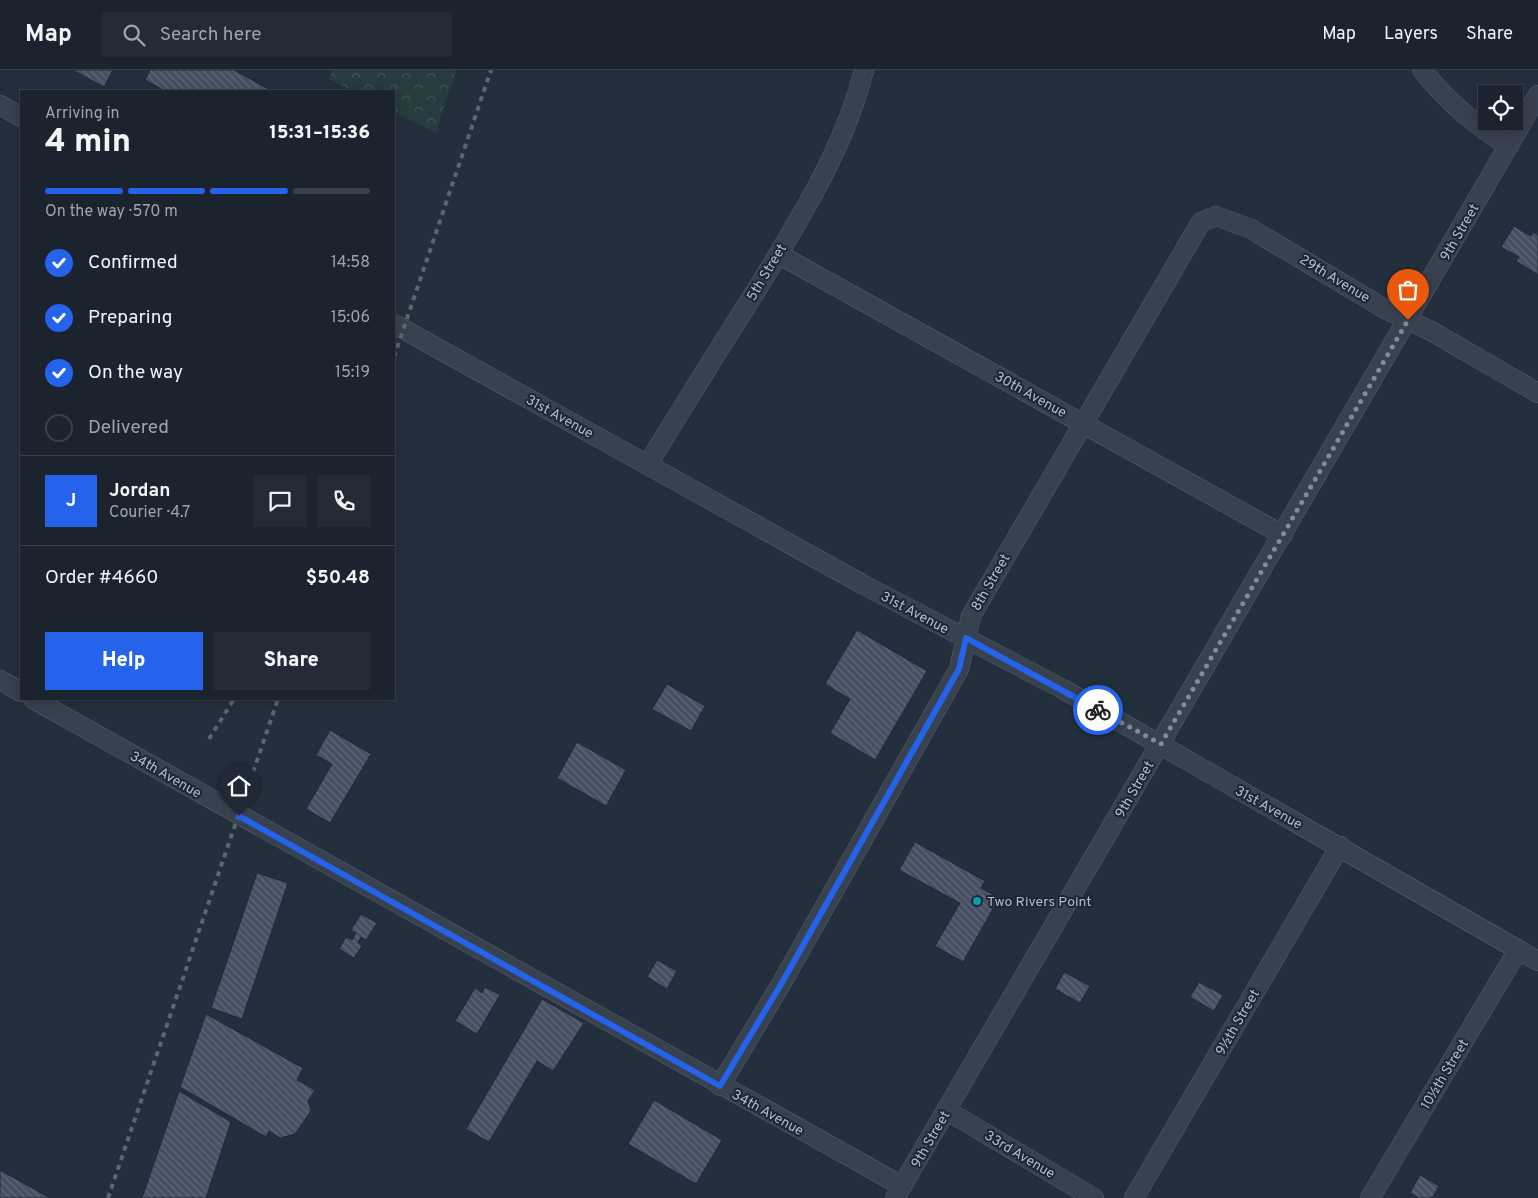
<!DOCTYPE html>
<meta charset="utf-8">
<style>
:root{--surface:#1b232e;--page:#242b36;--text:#f1f3f6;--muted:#a0a4aa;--line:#39404a;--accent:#2563eb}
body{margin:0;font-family:Overpass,sans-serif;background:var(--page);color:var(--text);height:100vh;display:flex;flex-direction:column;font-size:19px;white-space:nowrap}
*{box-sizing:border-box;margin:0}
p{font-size:16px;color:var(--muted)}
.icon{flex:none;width:28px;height:28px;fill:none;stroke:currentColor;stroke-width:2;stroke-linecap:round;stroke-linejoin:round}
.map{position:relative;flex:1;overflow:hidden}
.side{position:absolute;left:20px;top:20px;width:375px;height:610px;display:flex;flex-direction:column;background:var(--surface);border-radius:0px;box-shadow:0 2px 12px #0003,0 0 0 1px var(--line)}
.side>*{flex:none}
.controls{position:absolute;left:1478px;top:15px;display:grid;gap:10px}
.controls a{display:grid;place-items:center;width:45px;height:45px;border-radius:0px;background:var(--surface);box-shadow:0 2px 12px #0003,0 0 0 1px var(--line);font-size:25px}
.pin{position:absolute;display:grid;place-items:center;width:42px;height:42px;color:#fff;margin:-51px -21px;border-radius:50% 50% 50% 0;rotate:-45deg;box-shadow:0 0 5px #0007}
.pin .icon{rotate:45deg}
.courier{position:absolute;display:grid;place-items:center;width:50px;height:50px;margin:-25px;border:4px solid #2563eb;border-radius:50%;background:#fff;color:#222;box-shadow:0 1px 6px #0007}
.headline em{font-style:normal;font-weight:800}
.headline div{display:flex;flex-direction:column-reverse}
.headline{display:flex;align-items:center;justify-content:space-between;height:85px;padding:0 25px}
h1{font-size:32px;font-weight:800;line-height:38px}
.bar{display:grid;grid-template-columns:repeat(4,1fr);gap:8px 5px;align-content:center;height:60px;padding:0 25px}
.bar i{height:6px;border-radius:4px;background:var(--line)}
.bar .current{background:var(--accent)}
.bar p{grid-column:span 4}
.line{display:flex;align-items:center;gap:12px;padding:0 25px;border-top:1px solid var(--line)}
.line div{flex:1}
.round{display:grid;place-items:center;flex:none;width:52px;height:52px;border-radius:0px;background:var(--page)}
ol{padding:0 25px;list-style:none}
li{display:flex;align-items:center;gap:15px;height:55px}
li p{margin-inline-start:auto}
li .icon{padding:5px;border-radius:50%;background:var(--accent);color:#fff;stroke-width:4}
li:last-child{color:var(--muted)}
li i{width:28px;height:28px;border:2px solid var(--line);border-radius:50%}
.button{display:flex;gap:10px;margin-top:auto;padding:10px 25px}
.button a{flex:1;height:58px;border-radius:0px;background:var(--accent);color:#fff;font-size:20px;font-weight:800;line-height:58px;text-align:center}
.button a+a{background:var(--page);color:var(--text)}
header{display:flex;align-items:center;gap:30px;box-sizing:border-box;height:70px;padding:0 25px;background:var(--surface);border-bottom:1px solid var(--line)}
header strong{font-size:24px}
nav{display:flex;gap:28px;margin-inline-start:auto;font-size:18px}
.search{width:350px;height:45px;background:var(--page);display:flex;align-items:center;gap:12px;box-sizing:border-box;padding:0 18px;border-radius:0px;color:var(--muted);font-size:19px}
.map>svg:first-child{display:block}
.forest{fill:url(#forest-crowns)}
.building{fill:url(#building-back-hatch);stroke:#1f2835}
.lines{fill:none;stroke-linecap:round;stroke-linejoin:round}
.minor-casing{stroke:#565f6c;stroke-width:20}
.minor{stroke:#38414e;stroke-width:19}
.rail{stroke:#5a6575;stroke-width:4;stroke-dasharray:5 5;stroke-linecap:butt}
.done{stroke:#828b98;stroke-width:5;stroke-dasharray:0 9}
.route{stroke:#2563eb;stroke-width:6}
.culture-dot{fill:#0f9aa8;stroke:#1d2633;stroke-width:2}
.labels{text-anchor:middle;stroke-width:4;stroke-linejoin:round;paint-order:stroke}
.street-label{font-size:14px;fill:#b4bcc9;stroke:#1d2633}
.poi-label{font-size:14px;fill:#b4bcc9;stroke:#1d2633;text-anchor:start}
</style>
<header>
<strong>Map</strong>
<div class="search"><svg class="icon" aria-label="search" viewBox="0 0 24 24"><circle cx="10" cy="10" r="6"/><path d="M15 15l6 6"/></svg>Search here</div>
<nav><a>Map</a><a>Layers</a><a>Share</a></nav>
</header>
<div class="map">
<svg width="1538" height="1128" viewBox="0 0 1538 1128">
<defs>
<pattern id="forest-crowns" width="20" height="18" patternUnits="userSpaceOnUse" patternTransform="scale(1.25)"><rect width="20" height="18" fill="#263c3f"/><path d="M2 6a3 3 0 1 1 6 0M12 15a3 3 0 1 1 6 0" fill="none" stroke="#435659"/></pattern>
<pattern id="building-back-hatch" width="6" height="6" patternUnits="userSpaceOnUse" patternTransform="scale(1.25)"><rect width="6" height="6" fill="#455162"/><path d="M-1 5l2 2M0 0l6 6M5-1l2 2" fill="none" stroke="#5d6877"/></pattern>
</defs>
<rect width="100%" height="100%" fill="#242f3e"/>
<path class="forest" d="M333 0H456L436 63 394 42V21H353L329 9Z"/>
<path class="building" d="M73 0H113L104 17Z
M150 0H234L272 21H165L145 10Z
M1514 156 1531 166 1533 162 1538 165V205L1516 191 1519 187 1501 177Z
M857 560 927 601 875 690 830 663 850 629 825 614Z
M667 614 705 636 691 661 652 639Z
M330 660 371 684 330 753 306 739 332 694 316 685Z
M577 672 626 700 606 736 557 708Z
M915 772 985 811 981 818 999 828 963 892 935 876 960 833 899 800Z
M257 803 288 813 242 949 211 938Z
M361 844 377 853 366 870 361 867 358 873 362 876 354 888 339 879 346 867 352 870 356 863 351 860Z
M657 890 677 901 667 919 647 907Z
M1064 902 1090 916 1080 933 1055 919Z
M1199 912 1223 925 1214 941 1190 927Z
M485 917 500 925 477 964 455 951 475 918 482 923Z
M542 929 584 953 553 1001 537 991 489 1072 466 1059Z
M206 944 303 998 297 1010 315 1020 308 1031 311 1041 295 1064 280 1068 269 1061 266 1067 180 1017Z
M179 1021 231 1052 206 1128H142Z
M654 1030 722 1070 696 1114 628 1074Z
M0 1100 50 1128H0Z
M1420 1105 1439 1116 1432 1128H1419L1410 1123Z"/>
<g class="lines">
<g class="minor-casing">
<path id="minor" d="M1422 0C1447 31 1474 55 1509 76
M0 35 21 47
M778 184 1283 465
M394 254 862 514 1061 618 1538 891
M648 394C683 337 718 280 754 224 797 154 844 80 864 0
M0 610 21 622
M33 629 902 1116
M720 1016 780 916 959 599 971 546 1201 152 1216 146 1251 159 1385 239 1431 261 1538 323
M946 1040 1094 1128
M895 1128 1538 25
M1134 1128 1340 776
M1370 1128 1518 880"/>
</g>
<use href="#minor" class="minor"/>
<path class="rail" d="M394 287 491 0
M209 669 234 629
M108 1128 278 629"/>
</g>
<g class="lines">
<path class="done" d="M1098 640 1161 674 1408 250"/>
<path class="route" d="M239 746 720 1016 780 916 959 599 966 568 1098 640"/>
</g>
<circle class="culture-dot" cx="977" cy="831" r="5"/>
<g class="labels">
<g class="street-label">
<text transform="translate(1459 162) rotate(-60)" y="5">9th Street</text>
<text transform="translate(766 202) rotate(-59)" y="5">5th Street</text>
<text transform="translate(1335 208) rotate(31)" y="5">29th Avenue</text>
<text transform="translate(1031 324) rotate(29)" y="5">30th Avenue</text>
<text transform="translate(560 346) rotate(29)" y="5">31st Avenue</text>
<text transform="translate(990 512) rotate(-60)" y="5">8th Street</text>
<text transform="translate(915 542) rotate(28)" y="5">31st Avenue</text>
<text transform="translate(166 704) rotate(30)" y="5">34th Avenue</text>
<text transform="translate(1134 719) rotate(-60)" y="5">9th Street</text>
<text transform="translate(1269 737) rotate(29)" y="5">31st Avenue</text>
<text transform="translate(1237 952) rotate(-60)" y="5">9½th Street</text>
<text transform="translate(1444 1004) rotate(-59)" y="5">10½th Street</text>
<text transform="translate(768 1042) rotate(29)" y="5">34th Avenue</text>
<text transform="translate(930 1069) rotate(-60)" y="5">9th Street</text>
<text transform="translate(1020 1084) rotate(31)" y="5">33rd Avenue</text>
</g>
<g class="poi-label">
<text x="987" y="836">Two Rivers Point</text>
</g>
</g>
</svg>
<div class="controls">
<a><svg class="icon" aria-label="locate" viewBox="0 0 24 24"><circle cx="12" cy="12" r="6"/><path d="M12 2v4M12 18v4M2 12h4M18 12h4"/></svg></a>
</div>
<div class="pin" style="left:1408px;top:250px;background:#ea580c"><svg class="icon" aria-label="bag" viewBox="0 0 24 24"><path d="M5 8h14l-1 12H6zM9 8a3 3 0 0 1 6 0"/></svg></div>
<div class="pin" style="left:239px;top:746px;background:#1f2937"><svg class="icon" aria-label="home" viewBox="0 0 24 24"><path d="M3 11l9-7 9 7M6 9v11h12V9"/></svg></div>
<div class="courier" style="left:1098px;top:640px"><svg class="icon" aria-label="bike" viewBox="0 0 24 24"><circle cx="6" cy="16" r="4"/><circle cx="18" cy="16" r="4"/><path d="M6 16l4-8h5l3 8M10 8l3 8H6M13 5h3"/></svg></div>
<section class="side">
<div class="headline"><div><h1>4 min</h1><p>Arriving in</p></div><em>15:31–15:36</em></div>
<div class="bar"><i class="current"></i><i class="current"></i><i class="current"></i><i></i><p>On the way · 570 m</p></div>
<ol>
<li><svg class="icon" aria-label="check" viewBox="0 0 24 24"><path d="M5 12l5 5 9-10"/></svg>Confirmed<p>14:58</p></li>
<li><svg class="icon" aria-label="check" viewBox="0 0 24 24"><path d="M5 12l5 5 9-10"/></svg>Preparing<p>15:06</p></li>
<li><svg class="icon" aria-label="check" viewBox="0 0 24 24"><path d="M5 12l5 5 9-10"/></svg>On the way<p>15:19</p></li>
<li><i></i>Delivered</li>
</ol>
<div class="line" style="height:90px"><b class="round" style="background:var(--accent);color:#fff">J</b><div><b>Jordan</b><p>Courier · 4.7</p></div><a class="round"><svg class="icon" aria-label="chat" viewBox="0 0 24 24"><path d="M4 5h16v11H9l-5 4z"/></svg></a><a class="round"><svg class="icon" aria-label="phone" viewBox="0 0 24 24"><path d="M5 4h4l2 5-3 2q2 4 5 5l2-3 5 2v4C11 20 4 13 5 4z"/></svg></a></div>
<div class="line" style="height:65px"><div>Order #4660</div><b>$50.48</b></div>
<div class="button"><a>Help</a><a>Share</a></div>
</section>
</div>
